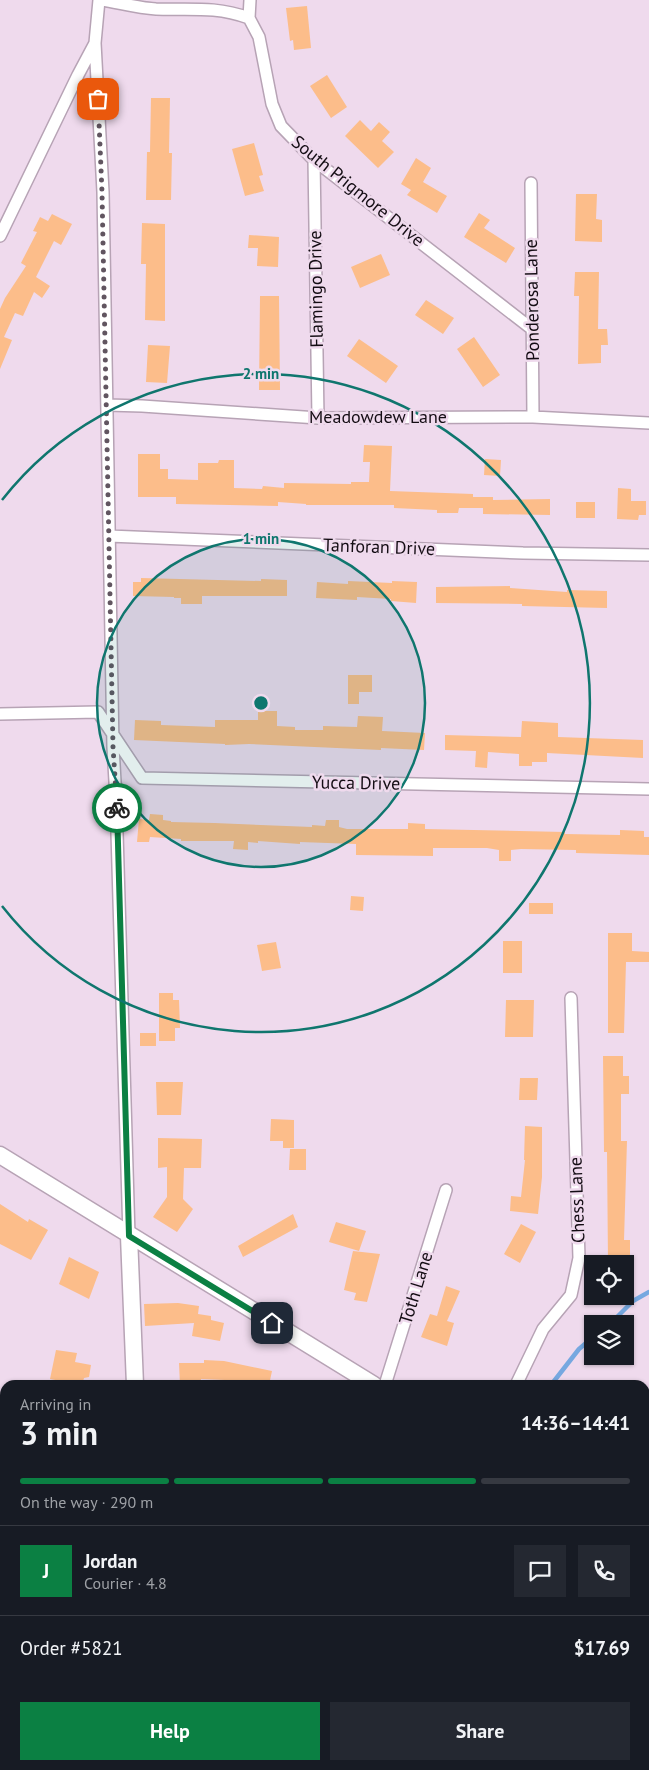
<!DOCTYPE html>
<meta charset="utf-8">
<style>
:root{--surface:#171b24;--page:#242831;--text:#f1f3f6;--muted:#9ea1a6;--line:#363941;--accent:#0b8043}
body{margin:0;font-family:"PT Sans",sans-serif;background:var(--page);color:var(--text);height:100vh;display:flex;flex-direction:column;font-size:19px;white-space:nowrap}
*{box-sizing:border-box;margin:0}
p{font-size:16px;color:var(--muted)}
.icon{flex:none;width:28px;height:28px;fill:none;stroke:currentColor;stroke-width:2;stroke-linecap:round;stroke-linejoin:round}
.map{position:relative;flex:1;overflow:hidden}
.drawer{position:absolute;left:0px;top:1380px;width:650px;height:390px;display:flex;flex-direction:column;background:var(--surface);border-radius:15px 15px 0 0;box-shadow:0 1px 4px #0004}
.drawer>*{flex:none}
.controls{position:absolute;left:584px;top:1255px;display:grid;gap:10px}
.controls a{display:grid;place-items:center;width:50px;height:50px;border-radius:0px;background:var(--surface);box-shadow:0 1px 4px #0004;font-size:25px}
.pin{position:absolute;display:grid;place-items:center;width:42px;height:42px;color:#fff;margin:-21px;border-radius:10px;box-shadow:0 2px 8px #0006}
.courier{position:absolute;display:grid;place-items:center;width:50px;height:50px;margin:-25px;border:4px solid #0b8043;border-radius:50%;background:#fff;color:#222;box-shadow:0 1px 6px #0007}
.overview em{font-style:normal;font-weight:800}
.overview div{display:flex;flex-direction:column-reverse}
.overview{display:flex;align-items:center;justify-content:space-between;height:85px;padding:0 20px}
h1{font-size:32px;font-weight:800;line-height:38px}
.bar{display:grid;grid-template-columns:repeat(4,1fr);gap:8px 5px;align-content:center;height:60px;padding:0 20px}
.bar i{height:6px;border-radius:4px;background:var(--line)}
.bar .current{background:var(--accent)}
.bar p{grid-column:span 4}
.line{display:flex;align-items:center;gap:12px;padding:0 20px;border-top:1px solid var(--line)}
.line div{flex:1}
.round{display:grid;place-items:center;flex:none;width:52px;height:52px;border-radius:0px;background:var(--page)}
.cta{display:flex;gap:10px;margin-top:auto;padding:10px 20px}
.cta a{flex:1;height:58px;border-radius:0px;background:var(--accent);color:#fff;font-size:20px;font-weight:800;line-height:58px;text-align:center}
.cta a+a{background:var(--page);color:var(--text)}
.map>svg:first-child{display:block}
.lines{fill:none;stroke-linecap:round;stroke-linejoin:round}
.stream{stroke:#76a8e0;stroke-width:4.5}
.building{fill:#fcbd8a}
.street-casing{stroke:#b7a3b5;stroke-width:14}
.secondary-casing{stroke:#b7a3b5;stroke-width:19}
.street{stroke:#fff;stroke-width:11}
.secondary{stroke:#fff;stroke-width:16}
.done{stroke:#615560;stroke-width:5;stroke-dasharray:0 9}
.route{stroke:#0b8043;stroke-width:6}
.ring{fill:none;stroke:#0f766e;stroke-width:2.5}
.labels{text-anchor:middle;stroke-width:5;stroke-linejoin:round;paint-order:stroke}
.street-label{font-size:18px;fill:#140d14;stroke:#efdaed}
.centre{fill:#0f766e;stroke:#efdaed;stroke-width:2.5}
.ring-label{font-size:15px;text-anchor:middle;font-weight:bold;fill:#0f766e;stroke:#efdaed;stroke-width:5;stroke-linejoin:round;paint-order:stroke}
</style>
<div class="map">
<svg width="649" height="1770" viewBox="0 0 649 1770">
<rect width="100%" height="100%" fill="#efdaed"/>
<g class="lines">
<path class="stream" d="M610 1324 633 1301 649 1292
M551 1385 579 1349 592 1338
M261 1770 264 1765"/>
</g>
<path class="building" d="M307 6 311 48 294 50 293 40 290 41 286 8Z
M327 75 347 107 331 118 310 86Z
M151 98H170L169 153H172L171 200H146L147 152H150Z
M360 120 371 131 379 122 390 132 382 141 394 152 378 168 345 136Z
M254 143 263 175 259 176 264 191 245 196 232 149Z
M416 158 431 168 423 182 447 196 437 213 407 195 411 190 401 184Z
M576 194H597L596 219 602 220V242L575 241Z
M479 213 490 220 484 228 515 248 506 263 464 237Z
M52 214 72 224 61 245 54 241 36 277 50 286 42 298 34 292 23 316 15 313 4 337 12 340 0 369V309L5 298 26 266 21 263 23 259 37 232 33 231 40 217 48 221Z
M142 223 165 224V321L145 320 146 264H141Z
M249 235 279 237 278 267 257 266 258 248H248Z
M381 254 390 275 360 288 351 267Z
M575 272H599L598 329H607L608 345H601V363L578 364 579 296H574Z
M260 296H279L280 390H259Z
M426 300 454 318 443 334 415 315Z
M474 337 500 375 483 387 457 349Z
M359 339 398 366 386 383 347 356Z
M148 345 170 346 167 383 146 382Z
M364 445 392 446 390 491 473 494V497H493V500L550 499V515L483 514V508H459L458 513H437V510L394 508V505H306V504L278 502V506L176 504V497H138V454H160V469H168V479L198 480V463H218L219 460H234V488L262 489 263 486 284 488V483L351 484V482H369L370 462H363Z
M485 459 501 460 500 476 484 475Z
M618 488 631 489V501H646V515H639L638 520 617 519Z
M576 502H595V518H576Z
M141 578 261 581V579L287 580V596H202V604H181V598H174V597L133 596V582H141Z
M348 581 392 583V581L417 582 416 603 391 601V599L357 597V600L316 598 317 582 348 584Z
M510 586V588L567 592V590L607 591V608L522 606V604L436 603V587Z
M348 675H372V692H359V704H348Z
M258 711H277V726L295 727V730H323V726L357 727 358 716 383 717 382 731 425 733 424 750 381 748V750L249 744 225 745V744L134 740 135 720 161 721V725L215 727V720H258Z
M522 721 558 723V737L643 740V758L547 753V762H532V766H519V754L488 752 487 768 475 767 476 751 445 750V735L521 737Z
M150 814 163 815V820L171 821V822L214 823 312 827V825L325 826 326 820H339V827L347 829H408V823L425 824V829L565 832V834L620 835V830L644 831V837H649V855L576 853V850L521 849 511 850V861H499V850L487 848H433V856L356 855V844L300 842V844L258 841V843L248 842V850L233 849 234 841H181V839L150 837 149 842H137L139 819 149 820Z
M351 896 364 897 363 911 350 910Z
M529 903H553V914H529Z
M608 933H632V951L649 952V962H626L624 1033H608Z
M503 941H522V973H503Z
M276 942 281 968 262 971 257 945Z
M159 993H173V1000H179L180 1028H175V1041H159Z
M506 1000H534L533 1037H505Z
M140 1033H156V1046H140Z
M603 1056H623V1076H629V1094H621V1141H627L624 1240H630V1262L608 1263 607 1152H604Z
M520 1078H538L537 1100H519Z
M156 1082H183L181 1115H157Z
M271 1119 294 1120V1148H283V1141H270Z
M525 1126 542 1127V1177L538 1214 510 1211 511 1196 521 1197 525 1160H524Z
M158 1138 202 1139 201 1168H184L183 1199 193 1209 177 1232 153 1217 167 1197V1167L158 1168Z
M290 1149H306V1170H289Z
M0 1204 28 1222 29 1219 48 1230 31 1260 0 1244Z
M293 1214 298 1227 243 1257 238 1246Z
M336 1222 366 1231 359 1251 329 1242Z
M521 1224 536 1232 520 1263 504 1254Z
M353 1251 380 1254 367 1302 354 1300 356 1293 344 1290Z
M69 1257 99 1272 89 1299 59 1284Z
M446 1286 460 1291 447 1321 454 1323 447 1346 421 1337 430 1314 437 1316Z
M178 1303 199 1306 198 1314 211 1316V1320L224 1323 220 1341 192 1336 194 1323 145 1326 144 1304Z
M56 1350 77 1353 75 1362 91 1365 89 1377 84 1378 82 1385 50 1379Z
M204 1360 224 1361 272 1371 269 1385H252L225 1380 201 1379V1385H180L179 1363H204Z"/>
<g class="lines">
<g class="street-casing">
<path id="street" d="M99 0 95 43 103 192 113 747 116 799 129 1236
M102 0C120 3 138 8 156 9 191 10 215 6 249 18L259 37 272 104 281 126 314 160 532 329
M249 18 250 0
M314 160 318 418
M531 183 533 417
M0 236 78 75 95 43
M107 405 142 406 318 418 533 417 649 423
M109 536 523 553 649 555
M0 714 98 712 142 778 649 789
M385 1385 446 1190
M516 1385 543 1329 571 1295 579 1258 571 998
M645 1592 649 1580
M0 1650 5 1653
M611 1770V1765"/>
</g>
<g class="secondary-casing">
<path id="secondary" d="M0 1155 374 1385
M129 1236 135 1385
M645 1553 649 1555
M148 1770V1765"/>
</g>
<use href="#street" class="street"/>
<use href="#secondary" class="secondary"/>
</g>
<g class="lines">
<path class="done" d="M98 99 102 192 113 747 117 808"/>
<path class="route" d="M117 808 129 1236 272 1323"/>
</g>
<circle cx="261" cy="703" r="164" fill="#0f766e" fill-opacity=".12"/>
<g class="ring">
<circle cx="261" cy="703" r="164"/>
<path d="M2 500A329 329 0 1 1 2 906"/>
</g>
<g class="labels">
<g class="street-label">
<text transform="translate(358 191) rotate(39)" y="6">South Prigmore Drive</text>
<text transform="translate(316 289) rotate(-91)" y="6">Flamingo Drive</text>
<text transform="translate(532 300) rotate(-91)" y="6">Ponderosa Lane</text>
<text x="378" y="423">Meadowdew Lane</text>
<text transform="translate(379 547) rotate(2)" y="6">Tanforan Drive</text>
<text transform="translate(356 783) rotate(1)" y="6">Yucca Drive</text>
<text transform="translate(577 1200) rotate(-92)" y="6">Chess Lane</text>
<text transform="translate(416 1288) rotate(-73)" y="6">Toth Lane</text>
</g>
</g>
<circle cx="261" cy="703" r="8" class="centre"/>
<g class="ring-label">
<text x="261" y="379">2 min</text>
<text x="261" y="544">1 min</text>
</g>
</svg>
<div class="controls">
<a><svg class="icon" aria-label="locate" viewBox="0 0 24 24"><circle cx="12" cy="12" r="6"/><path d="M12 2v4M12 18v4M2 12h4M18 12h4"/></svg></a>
<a><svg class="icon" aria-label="layers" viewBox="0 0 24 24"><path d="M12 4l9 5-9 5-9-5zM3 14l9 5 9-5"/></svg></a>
</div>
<div class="pin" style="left:98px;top:99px;background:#ea580c"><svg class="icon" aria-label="bag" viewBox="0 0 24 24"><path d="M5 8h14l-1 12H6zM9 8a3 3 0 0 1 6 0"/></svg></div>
<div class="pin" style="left:272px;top:1323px;background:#1f2937"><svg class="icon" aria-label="home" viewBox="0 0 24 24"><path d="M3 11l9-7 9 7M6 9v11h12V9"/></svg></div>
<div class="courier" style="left:117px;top:808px"><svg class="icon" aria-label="bike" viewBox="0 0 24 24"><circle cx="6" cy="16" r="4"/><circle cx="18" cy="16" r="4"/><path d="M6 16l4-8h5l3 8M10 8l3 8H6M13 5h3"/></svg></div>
<section class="drawer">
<div class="overview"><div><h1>3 min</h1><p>Arriving in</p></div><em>14:36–14:41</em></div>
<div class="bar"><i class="current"></i><i class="current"></i><i class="current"></i><i></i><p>On the way · 290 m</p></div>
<div class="line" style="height:90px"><b class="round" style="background:var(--accent);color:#fff">J</b><div><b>Jordan</b><p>Courier · 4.8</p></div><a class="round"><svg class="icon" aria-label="chat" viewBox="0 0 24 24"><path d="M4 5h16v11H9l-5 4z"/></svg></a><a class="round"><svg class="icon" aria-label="phone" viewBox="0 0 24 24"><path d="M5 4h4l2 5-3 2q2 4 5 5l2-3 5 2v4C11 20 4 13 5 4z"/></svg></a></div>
<div class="line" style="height:65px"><div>Order #5821</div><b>$17.69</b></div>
<div class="cta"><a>Help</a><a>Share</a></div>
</section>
</div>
